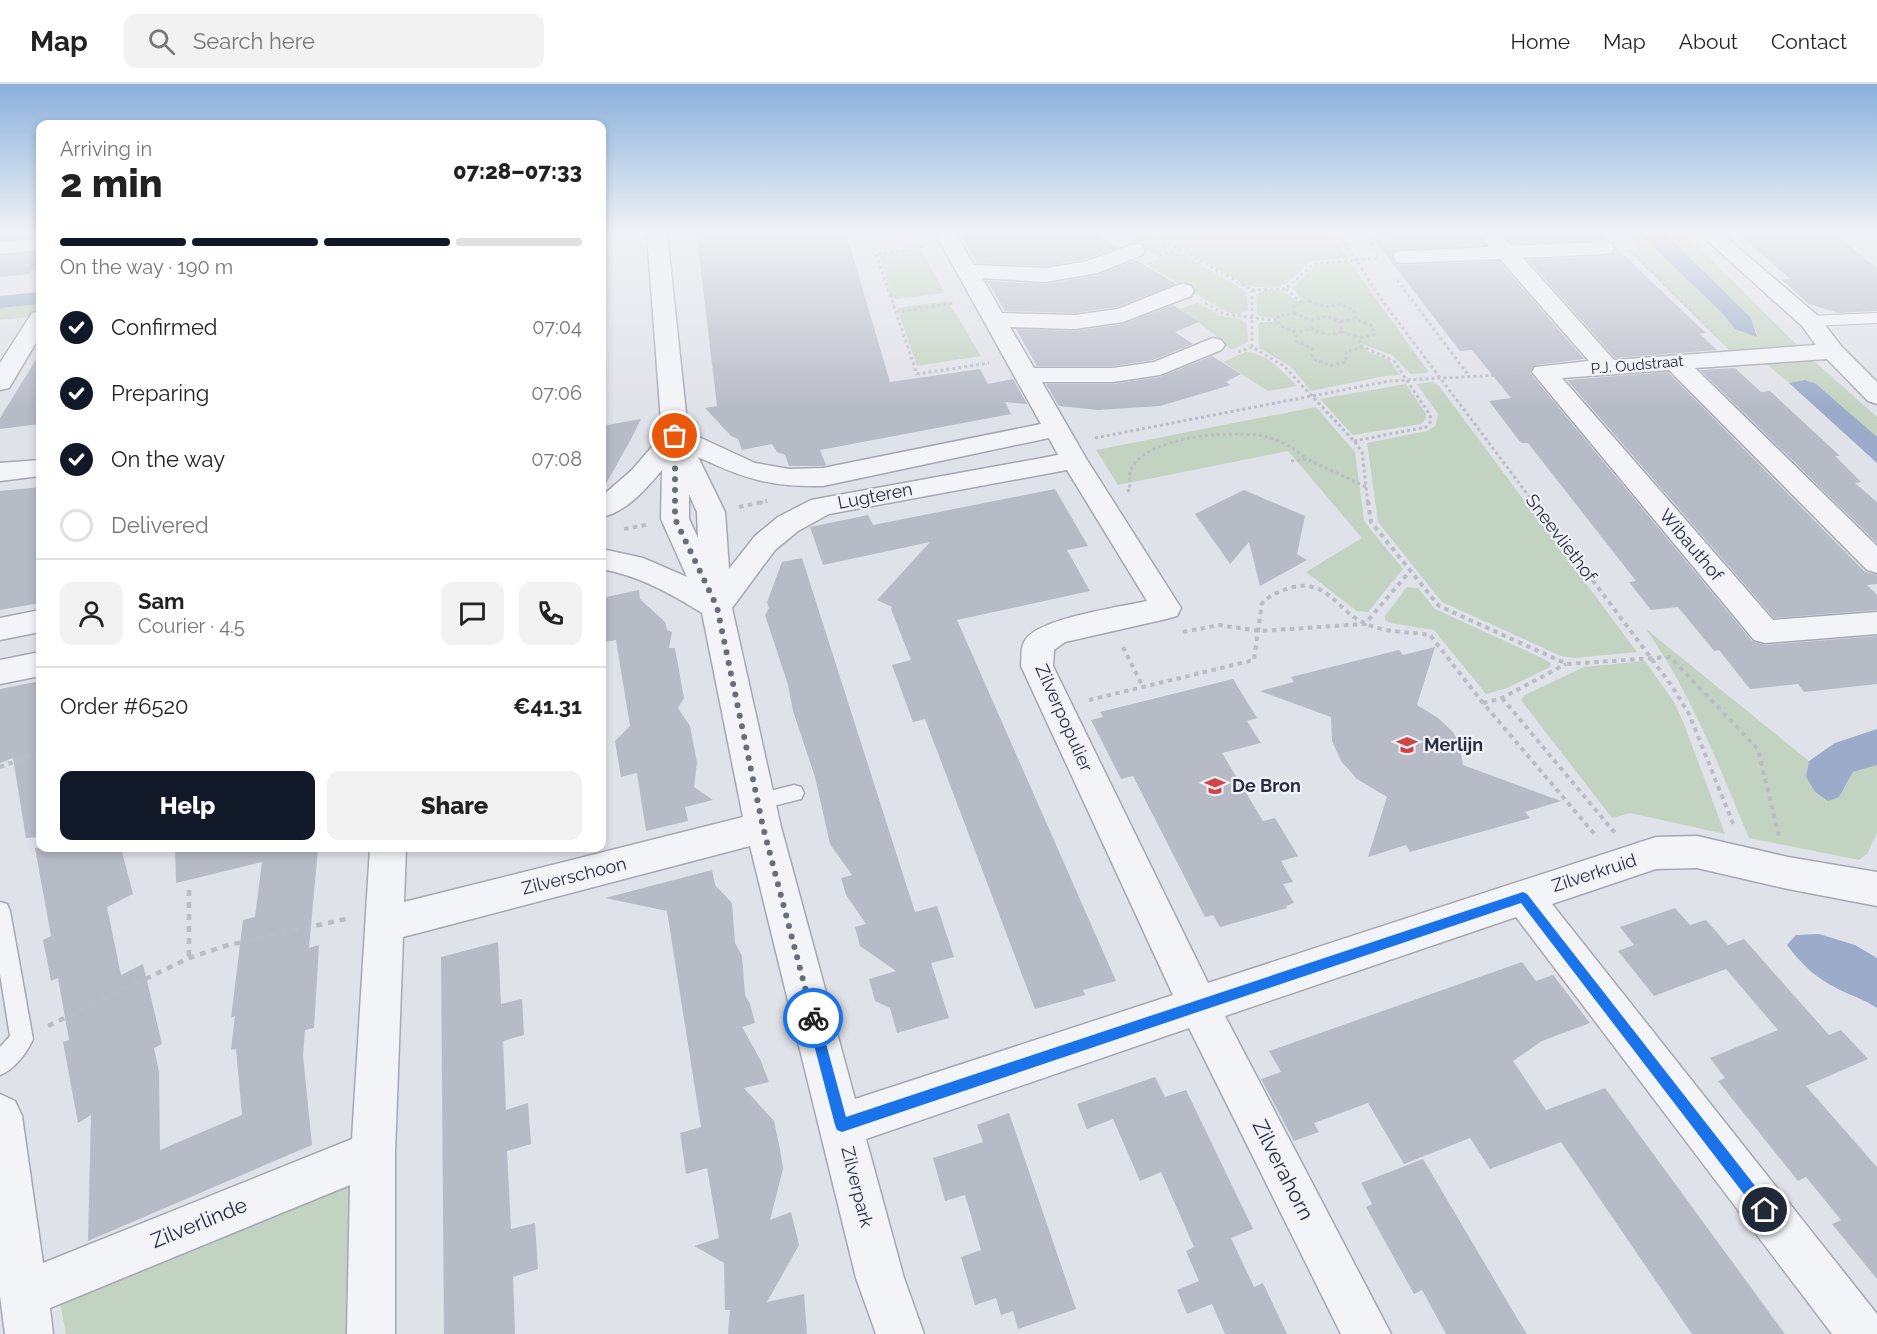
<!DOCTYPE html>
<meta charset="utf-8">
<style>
:root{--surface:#fff;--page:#f2f2f2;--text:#222;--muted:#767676;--line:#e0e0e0;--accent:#111827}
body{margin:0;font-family:Raleway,sans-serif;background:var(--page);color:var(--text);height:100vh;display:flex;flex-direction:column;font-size:22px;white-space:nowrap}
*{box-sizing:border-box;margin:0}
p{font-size:20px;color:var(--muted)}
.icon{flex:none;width:33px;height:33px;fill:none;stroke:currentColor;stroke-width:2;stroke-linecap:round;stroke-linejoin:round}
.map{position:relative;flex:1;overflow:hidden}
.panel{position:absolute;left:36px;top:36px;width:570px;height:732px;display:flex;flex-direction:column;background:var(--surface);border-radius:12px;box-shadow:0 3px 9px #0003}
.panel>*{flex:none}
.pin{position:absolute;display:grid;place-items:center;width:51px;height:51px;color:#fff;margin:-26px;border:3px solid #fff;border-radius:50%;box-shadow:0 2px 6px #0007}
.courier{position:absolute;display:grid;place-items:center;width:60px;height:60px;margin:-30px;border:4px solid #1a73e8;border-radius:50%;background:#fff;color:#222;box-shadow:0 2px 8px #0007}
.headline em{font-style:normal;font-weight:800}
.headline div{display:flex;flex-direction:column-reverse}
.headline{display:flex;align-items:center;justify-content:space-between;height:102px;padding:0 24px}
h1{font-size:39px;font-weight:800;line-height:45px}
.bar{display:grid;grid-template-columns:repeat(4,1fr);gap:9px 6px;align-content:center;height:72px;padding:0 24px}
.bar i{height:8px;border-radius:4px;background:var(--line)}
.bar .selected{background:var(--accent)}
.bar p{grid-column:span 4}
.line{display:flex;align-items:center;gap:15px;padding:0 24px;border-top:2px solid var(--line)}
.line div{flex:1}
.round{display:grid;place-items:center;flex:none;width:63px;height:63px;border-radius:12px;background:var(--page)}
ol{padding:0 24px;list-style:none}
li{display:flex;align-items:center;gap:18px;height:66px}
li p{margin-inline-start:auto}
li .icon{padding:6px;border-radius:50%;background:var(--accent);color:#fff;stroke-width:4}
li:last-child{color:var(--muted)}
li i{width:33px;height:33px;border:3px solid var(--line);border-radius:50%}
.action{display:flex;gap:12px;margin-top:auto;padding:12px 24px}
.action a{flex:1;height:69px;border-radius:12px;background:var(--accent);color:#fff;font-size:24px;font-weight:800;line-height:69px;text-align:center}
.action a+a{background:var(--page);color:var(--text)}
header{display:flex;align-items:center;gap:36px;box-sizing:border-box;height:84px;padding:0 30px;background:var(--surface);border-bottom:2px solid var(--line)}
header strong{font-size:28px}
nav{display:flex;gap:33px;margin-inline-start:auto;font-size:21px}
.search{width:420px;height:54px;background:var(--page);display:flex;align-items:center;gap:15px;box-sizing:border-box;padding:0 21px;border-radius:12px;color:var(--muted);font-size:22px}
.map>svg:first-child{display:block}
.green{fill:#c3d3c1}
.water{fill:#9babc9}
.building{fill:#b7bbc6}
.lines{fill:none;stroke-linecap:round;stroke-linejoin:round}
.service-casing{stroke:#a5a8b3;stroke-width:3}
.pedestrian-casing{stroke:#a5a8b3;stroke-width:2}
.minor-casing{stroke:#a5a8b3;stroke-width:3}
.path-far2{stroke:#babdc4;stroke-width:3;stroke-dasharray:3 3;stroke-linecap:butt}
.path-far1{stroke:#babdc4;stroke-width:4;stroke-dasharray:4.5 4.5;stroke-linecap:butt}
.path{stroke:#babdc4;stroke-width:4.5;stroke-dasharray:6 6;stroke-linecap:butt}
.service{fill:#f3f4f7;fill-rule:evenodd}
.pedestrian{fill:#f3f4f7;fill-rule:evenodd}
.minor{fill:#f3f4f7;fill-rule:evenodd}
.route{fill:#1a73e8}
.done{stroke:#686d7c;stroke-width:6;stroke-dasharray:0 10.8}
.labels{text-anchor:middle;stroke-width:4.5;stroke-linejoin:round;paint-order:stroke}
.far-street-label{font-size:15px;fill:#282e41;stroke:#f0f2f7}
.street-label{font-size:18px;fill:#282e41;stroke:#f0f2f7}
.poi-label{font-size:18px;font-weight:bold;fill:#282e41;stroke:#f0f2f7;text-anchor:start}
.near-street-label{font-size:21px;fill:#282e41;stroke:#f0f2f7}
</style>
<header>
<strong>Map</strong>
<div class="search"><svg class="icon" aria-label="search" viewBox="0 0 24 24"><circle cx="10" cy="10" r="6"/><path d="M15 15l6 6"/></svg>Search here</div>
<nav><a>Home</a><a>Map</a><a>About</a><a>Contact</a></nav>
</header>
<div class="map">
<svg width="1877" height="1250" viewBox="0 0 1877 1250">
<rect width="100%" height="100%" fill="#e0e2e9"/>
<path class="green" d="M1128 149C1142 149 1163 151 1168 166L1155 171 1137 160 1142 157Z
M1156 149H1331L1347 174 1311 177 1289 198 1281 202 1257 203 1245 201Z
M1609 149H1639L1723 230 1735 245 1757 250 1751 234 1665 149H1684L1798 262 1729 266 1630 168 1640 167 1623 149Z
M899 165H920L945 209 896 215 891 211 879 170Z
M1173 169 1185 171 1242 205 1247 210 1248 227 1238 230 1226 228 1146 180Z
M1350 179 1428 287 1426 289 1411 290 1392 271 1364 261 1365 266 1390 277 1400 291 1385 292 1311 307 1290 282 1259 264 1258 241 1261 238H1274V235L1260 232 1257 229 1256 210C1270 203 1285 206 1296 217L1301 216 1293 204 1316 181Z
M948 217 981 272 917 282 897 224Z
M1197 219 1222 232 1239 235 1247 240 1248 258 1231 266 1214 250 1180 225Z
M40 220V232L0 236V224Z
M1245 268C1267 269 1283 287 1297 302L1268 307 1223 278Z
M1813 276 1877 333V353L1815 299 1805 296 1789 299 1764 278Z
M1433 298 1439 302 1637 568 1574 574 1561 572 1442 518 1378 438 1367 359 1427 347 1435 342 1438 330 1417 300Z
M1406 300 1426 330V335L1421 340 1353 351 1320 315Z
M1316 323 1355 368 1364 437 1403 485 1368 528 1357 527 1306 488 1362 454 1288 367 1118 401 1096 366Z
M1407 503 1418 504 1435 525 1544 575 1551 579 1550 583 1507 604 1486 610 1434 546 1390 539 1385 536V532Z
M1646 545 1809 677 1806 693 1815 708 1828 716 1839 713 1853 688 1877 681V749L1867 770 1859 776 1749 754C1719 682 1691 609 1646 545Z
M1645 577 1674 618 1684 640 1725 750 1630 729 1612 734 1521 616 1525 611 1584 583Z
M358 1076 346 1250H66L57 1202Z"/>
<path class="water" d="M1639 149H1665L1751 234 1757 253 1735 245 1723 230Z
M40 208V220L0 224V212Z
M1805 296 1815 299 1877 353V379L1789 299Z
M1877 645V681L1853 688 1839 713 1828 717 1815 708 1806 693 1809 677 1835 659Z
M1819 850 1855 861 1877 874V924C1864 915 1852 912 1838 905 1816 894 1802 881 1787 861L1796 851Z"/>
<path class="building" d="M0 149H40V152L0 156Z
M706 149H846L890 298 980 285 988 300 1013 295 1027 320 1005 318 1011 330 820 366 826 381 823 382H789L785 371 777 368 772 360 742 366 738 355 731 352 705 324 717 322 697 154 707 153Z
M960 149H1093L1117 164 1083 176 1046 182 977 179Z
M1390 149 1484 151 1481 155 1485 161 1396 166 1391 174 1396 180 1404 181 1499 177 1584 275 1535 281 1530 289 1752 557 1765 561 1877 552V600L1804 608 1798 600 1750 605 1719 566 1714 567 1678 523 1651 526 1629 498 1636 497 1528 359H1521L1489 317 1511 314 1472 266 1460 267 1373 154H1394Z
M1534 149H1602L1609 157 1512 160 1503 150Z
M1786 149H1834L1877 184V227L1838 229 1809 220 1782 196 1790 195 1740 151Z
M1616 164 1706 249 1700 250 1717 266 1615 274 1528 176 1611 171Z
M40 168V186L31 187 29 190 0 193V172Z
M1136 176 1176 200 1117 223 1075 229 1005 227 987 197 1046 200 1097 191Z
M1173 221 1199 238 1175 248 1193 260 1153 276 1113 282H1037L1016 245 1075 247 1123 240Z
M40 269V340L0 345V334Z
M1212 272 1241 290 1226 298 1231 301 1160 322 1098 326 1059 322 1046 300H1113L1160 293Z
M1735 284 1761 308 1770 307 1840 372H1835L1861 398 1855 399 1877 418V459L1700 286Z
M1668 288 1865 488 1877 491V500L1867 501 1877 511V526L1774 534 1567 296Z
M641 335 630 357 602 407V342Z
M40 403V519L0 526V407Z
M1055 405 1088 462 1067 466 1090 507 957 536 1116 897 1083 906 1085 911 1035 925 925 635 913 638 892 581 911 576 891 525 892 523 877 516 930 458 823 481 810 443 868 431 873 441Z
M1244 406 1305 432 1297 470 1307 476 1260 502 1249 458 1230 480 1195 430Z
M802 474 915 828 937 822 954 873 931 879 949 934 897 949 890 924 875 917 869 895 896 887 860 862 855 843 866 840 846 811 841 794 852 791 830 760 815 693 793 627 788 601 765 531 769 524 767 518 782 478Z
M639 506 640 515 665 538 667 546 672 548 669 564H675L684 614 678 624 690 642 697 679 694 703 713 716 685 723 688 737 646 747 637 689 621 693 615 657 630 642 616 556 605 558 602 534V514Z
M1435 563 1417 621 1438 634 1452 647 1459 658 1463 681 1561 717 1525 728 1530 734 1410 768 1406 761 1368 773 1387 713 1357 695 1341 677 1332 657 1331 633 1260 607 1294 598 1291 593 1399 566 1403 571Z
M1233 595 1257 634 1247 637 1261 659 1222 669 1263 737 1275 734 1298 772 1281 777 1293 798 1283 800 1294 819 1286 822 1287 824 1220 843 1213 831 1205 833 1133 692 1121 695 1091 636 1103 633 1100 628Z
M40 597V753L26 754 13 674 0 679V605Z
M35 764H121L133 810 107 823 121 891 143 880 162 960 154 964 159 988 160 1066 242 1031 236 965 231 966 235 932 231 934 243 836 255 833 262 778 176 799 175 764H318L309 864 319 861 314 944 305 946 303 972 312 1061 88 1157 91 1031 78 1039 63 958 69 956 58 894 51 897 43 856 51 852Z
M712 786 715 801 732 819 735 859 742 872 745 911 750 920 755 939 742 943 761 977 769 998 744 1004 774 1037 780 1065 783 1085 770 1136 791 1128 799 1161 767 1218 804 1210 807 1250H728L730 1226H725L724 1179 694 1162 719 1154 707 1084 686 1090 680 1049 701 1043 667 827 605 814Z
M1675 824 1690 841 1706 836 1728 861 1744 855 1829 951 1841 946 1868 975 1806 1002 1877 1083V1195L1832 1140 1841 1136 1806 1093 1798 1097 1718 997 1725 994 1710 974 1778 946 1726 885 1654 912 1618 867 1634 861 1620 843Z
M498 858 501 920 522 915 524 951 503 957 506 1026 528 1019 531 1060 507 1067 511 1145 535 1139 538 1185 513 1193 515 1250H444L441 873Z
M1522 878 1536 897 1553 891 1590 939 1542 957 1513 977 1546 1026 1605 1004 1785 1250H1692L1561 1058 1490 1085 1470 1054 1404 1080 1368 1019 1314 1039 1319 1048 1294 1057 1261 995 1281 988 1269 967Z
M1155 993 1165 1013 1186 1006 1253 1145 1231 1154 1254 1203 1263 1199 1287 1250H1225L1212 1220 1187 1230 1177 1206 1199 1197 1186 1167 1194 1163 1161 1088 1140 1097 1113 1035 1087 1045 1077 1020Z
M1009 1029 1076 1225 1018 1245 1013 1227 1001 1231 996 1214 975 1221 961 1173 981 1166 965 1111 945 1117 933 1074 983 1058 977 1041Z
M1423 1075 1514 1229 1527 1250H1446L1422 1206 1414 1210 1366 1123 1372 1120 1361 1099Z"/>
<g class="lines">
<g class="service-casing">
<path id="service" d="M794 701 801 703 804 709 801 715 757 726 750 724 747 718 750 712Z
M0 818 7 820 10 827 33 955C27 969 14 986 0 991V963L10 952 0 890Z"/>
</g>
<g class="pedestrian-casing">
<path id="pedestrian" d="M1877 229V239L1810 242 1804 241 1801 237 1804 233 1810 232Z"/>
</g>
<g class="minor-casing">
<path id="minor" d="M647 149H667L688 348 755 379 789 385 823 384 1041 340 935 149H955L974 181 1046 184 1084 178 1134 160 1142 161 1145 166 1142 171 1097 189 1046 198 982 194 1002 229 1075 231 1118 225 1175 202 1183 200 1191 202 1194 207 1191 212 1123 238 1075 245 1010 243 1034 284H1113L1154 278 1213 254 1221 256 1225 261 1221 266 1160 291 1113 298H1042L1087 376 1181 524 1177 532 1166 535 1065 558 1054 566 1053 582 1208 899 1656 753 1697 752 1788 773 1877 788V822L1788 805 1697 784 1656 785 1552 820 1877 1230V1250H1832L1516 833 1225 932 1391 1250H1341L1189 944 866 1055 904 1194 924 1250H876L856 1194 750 762 403 853 395 1069V1250H347L350 1101 50 1224 53 1250H5L0 1212V1010L15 1017 22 1032 43 1179 352 1055 370 764H406L404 818 743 733 702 529C670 509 639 492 602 485V465L643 474 687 493 661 435 662 386C646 405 626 428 602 433V412L632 386 662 351ZM1049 354 1058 371 811 416 778 433 755 452 729 485 725 428 698 373C745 395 770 403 823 402ZM1067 386 1147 517C1120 523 1041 534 1026 555 1020 562 1022 573 1021 582L1173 911 855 1015 781 743 732 524 775 466 798 447 829 430ZM689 410 697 428 698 454 689 435Z
M1494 149 1501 151 1511 162 1603 158 1611 159 1614 164 1611 169 1603 170 1523 174 1614 276 1816 261 1802 242 1699 149H1721L1818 232 1841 262 1877 298V320L1868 317 1827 275 1695 284 1877 462V489L1867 486 1669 286 1562 294 1773 536 1877 528V550L1765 559 1754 556 1532 288 1535 283 1589 277 1500 175 1404 179 1396 178 1393 173 1396 168 1404 167 1489 163 1483 155 1487 151Z
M40 154V166L0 170V158Z
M40 227V252L9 304 0 306V279L32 229Z
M40 376V392L0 397V379Z
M40 526V548L0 556V534Z
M40 568V592L0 600V576Z"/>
</g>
<path class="path-far2" d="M1338 149 1384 219 1534 419
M1364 149 1378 171
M1812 149 1861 187H1877
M1158 153 1252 206V263L1284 282 1354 357 1362 368 1368 419
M923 163 876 170 917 290 989 279
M1629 166 1716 251
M1159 172 1177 165
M1397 196 1469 292
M1286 205 1301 218
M1252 206 1286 205 1313 180 1379 174
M1309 217 1326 223 1340 220 1354 226 1355 235 1373 242 1374 251 1359 254 1361 264 1346 267V278L1330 282 1312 274V264L1296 257V248L1279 241 1278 232 1294 229V220Z
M1205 219 1224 230 1279 237
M896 228 954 219
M1294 229 1311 236V245L1296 248
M1311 236 1326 232 1341 238 1342 248 1327 251 1311 245
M1341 238 1355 235
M1342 248 1359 254
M1238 268 1252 263
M1095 354 1389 297 1517 290
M1354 357 1426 343 1431 337 1430 331 1394 277 1361 262
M1291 377 1307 375 1366 403
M1127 407 1130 406C1130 399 1128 389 1132 383 1150 352 1235 345 1267 353 1282 357 1295 365 1307 375
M760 419 767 417"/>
<path class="path-far1" d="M1368 417 1371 438 1439 522 1567 580 1670 573 1758 665 1779 753
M1533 417 1672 602 1689 630 1734 742
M739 423 767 417
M624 445 646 441
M1183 548 1219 541 1260 547 1365 540 1410 487
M1123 563 1143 603
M1502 614 1615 749
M1089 616 1254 576 1262 519C1270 511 1280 507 1290 504 1328 493 1336 527 1366 540 1385 548 1409 548 1430 551L1483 619 1597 753
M1483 619 1502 614 1566 580
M0 683 40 668"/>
<path class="path" d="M189 806V874
M48 942 189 874 225 862 350 834"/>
<use href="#service" class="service"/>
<use href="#pedestrian" class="pedestrian"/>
<use href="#minor" class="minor"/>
</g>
<linearGradient id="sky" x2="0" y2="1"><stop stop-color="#89b0dc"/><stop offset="0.46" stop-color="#f1f2f5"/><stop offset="1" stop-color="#f1f2f5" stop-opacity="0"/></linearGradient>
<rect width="1877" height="324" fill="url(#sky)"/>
<path class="route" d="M1523 808 1527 810 1770 1121 1772 1126 1770 1131 1765 1133 1760 1131 1521 819 842 1048 837 1046 835 1041 807 934 813 928 819 934 846 1033Z"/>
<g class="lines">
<path class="done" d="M675 352V435L717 523 763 743 813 934"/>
</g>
<defs>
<g id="school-bare" transform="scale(1.62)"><path d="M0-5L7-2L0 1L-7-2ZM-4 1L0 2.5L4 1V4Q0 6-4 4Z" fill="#cf4446" stroke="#f0f2f7" stroke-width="2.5" paint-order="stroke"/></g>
</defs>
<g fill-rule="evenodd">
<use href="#school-bare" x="1407" y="661"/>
<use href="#school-bare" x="1215" y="702"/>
</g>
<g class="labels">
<g class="far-street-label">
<text transform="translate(1637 281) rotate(-5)" y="5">P.J. Oudstraat</text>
</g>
<g class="street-label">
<text transform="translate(875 412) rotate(-11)" y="6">Lugteren</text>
<text transform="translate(1561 454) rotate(53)" y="6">Sneevliethof</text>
<text transform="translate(1691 461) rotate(50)" y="6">Wibauthof</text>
<text transform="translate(1064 634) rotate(66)" y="6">Zilverpopulier</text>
<text transform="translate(1594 789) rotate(-18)" y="6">Zilverkruid</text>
<text transform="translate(574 792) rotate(-14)" y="6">Zilverschoon</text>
<text transform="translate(857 1103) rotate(76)" y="6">Zilverpark</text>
</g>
<g class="poi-label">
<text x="1424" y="667">Merlijn</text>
<text x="1232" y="708">De Bron</text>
</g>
<g class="near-street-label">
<text transform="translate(1283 1086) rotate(63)" y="7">Zilverahorn</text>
<text transform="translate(199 1139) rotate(-22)" y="7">Zilverlinde</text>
</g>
</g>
</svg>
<div class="pin" style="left:675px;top:352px;background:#ea580c"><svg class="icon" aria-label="bag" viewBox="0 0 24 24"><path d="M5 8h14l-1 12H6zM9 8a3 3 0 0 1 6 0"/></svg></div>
<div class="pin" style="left:1765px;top:1126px;background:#1f2937"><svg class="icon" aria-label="home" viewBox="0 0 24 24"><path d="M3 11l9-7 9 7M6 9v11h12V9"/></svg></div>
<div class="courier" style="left:813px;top:934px"><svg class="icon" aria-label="bike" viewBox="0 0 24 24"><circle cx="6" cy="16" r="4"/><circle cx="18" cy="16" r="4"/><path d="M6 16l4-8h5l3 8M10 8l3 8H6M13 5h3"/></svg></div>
<section class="panel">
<div class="headline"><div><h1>2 min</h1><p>Arriving in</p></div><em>07:28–07:33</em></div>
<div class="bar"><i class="selected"></i><i class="selected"></i><i class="selected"></i><i></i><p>On the way · 190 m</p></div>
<ol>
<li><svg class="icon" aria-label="check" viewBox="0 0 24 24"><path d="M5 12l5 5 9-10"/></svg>Confirmed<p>07:04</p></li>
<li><svg class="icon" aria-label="check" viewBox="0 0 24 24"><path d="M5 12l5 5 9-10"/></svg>Preparing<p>07:06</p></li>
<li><svg class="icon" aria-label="check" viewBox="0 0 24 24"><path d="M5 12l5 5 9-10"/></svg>On the way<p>07:08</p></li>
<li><i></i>Delivered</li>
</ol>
<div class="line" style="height:108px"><a class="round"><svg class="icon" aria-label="person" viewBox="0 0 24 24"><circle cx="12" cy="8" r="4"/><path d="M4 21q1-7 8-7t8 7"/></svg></a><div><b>Sam</b><p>Courier · 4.5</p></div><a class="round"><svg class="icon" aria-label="chat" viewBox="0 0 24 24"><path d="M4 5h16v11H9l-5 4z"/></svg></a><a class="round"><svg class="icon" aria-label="phone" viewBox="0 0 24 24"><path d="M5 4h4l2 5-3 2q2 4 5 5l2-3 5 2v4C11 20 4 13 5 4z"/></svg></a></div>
<div class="line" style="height:78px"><div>Order #6520</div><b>€41.31</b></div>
<div class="action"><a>Help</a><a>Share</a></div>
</section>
</div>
